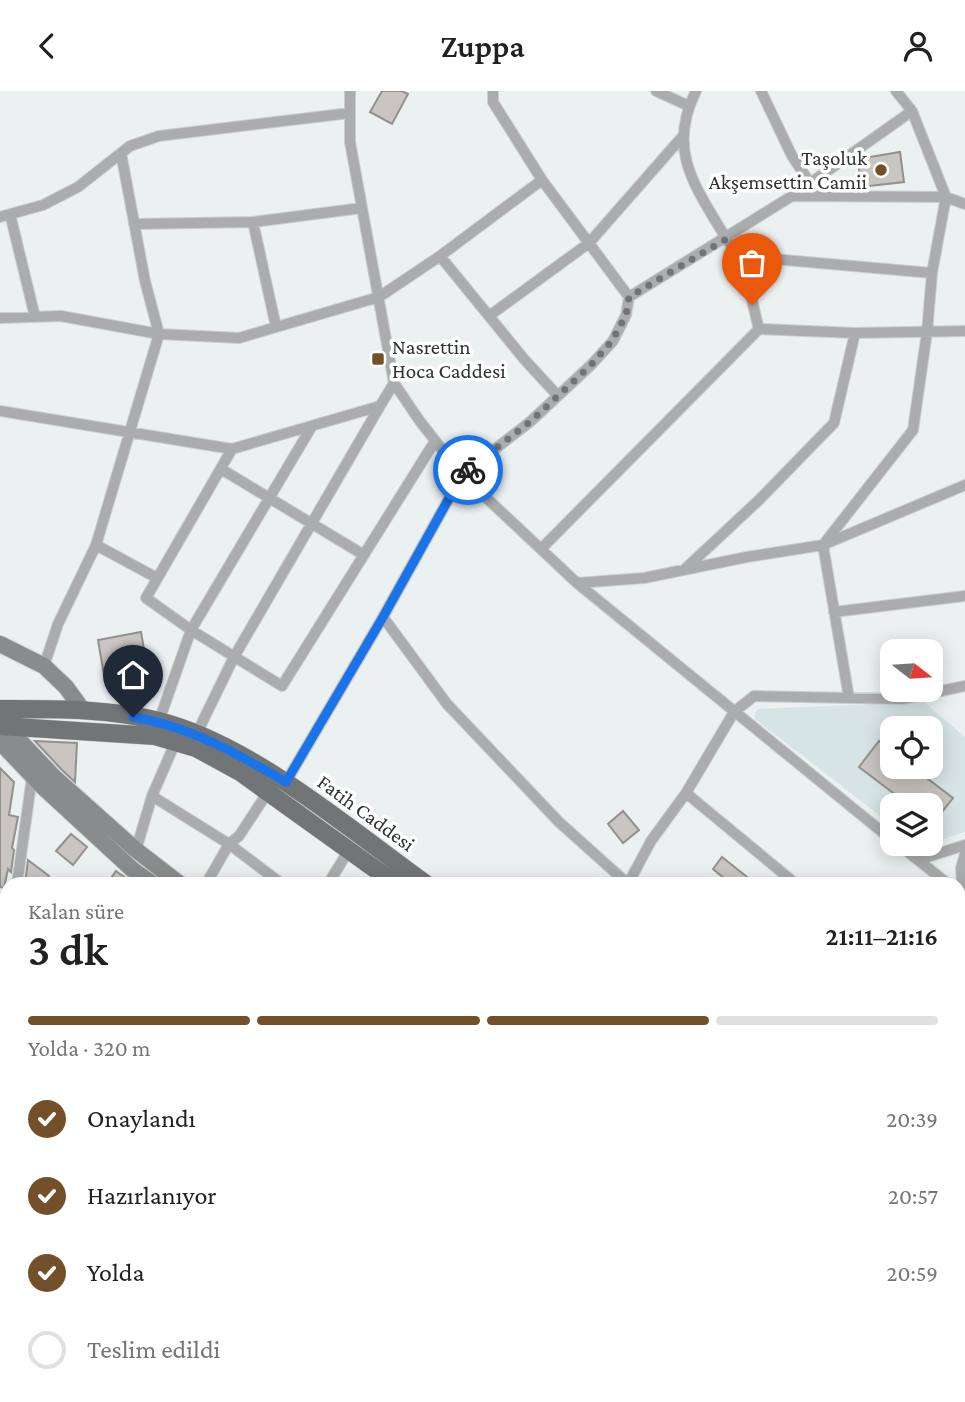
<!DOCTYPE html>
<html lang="tr">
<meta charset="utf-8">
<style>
:root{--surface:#fff;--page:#f2f2f2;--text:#202124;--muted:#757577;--line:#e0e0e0;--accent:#74502a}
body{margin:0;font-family:"Crimson Pro",serif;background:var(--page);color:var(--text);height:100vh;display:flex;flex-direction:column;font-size:26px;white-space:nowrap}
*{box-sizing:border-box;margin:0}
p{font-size:23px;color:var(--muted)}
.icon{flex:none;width:38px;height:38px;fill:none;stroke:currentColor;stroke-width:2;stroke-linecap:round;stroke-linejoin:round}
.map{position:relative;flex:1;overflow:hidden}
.sheet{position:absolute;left:0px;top:786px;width:966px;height:527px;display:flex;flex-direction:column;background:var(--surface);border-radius:21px 21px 0 0;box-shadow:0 4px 18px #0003}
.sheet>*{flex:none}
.needle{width:46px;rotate:107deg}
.buttons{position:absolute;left:880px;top:548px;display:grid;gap:14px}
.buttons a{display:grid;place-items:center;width:63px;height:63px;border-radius:14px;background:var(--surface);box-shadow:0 4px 18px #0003;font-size:35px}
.pin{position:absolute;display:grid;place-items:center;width:60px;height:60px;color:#fff;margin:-72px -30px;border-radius:50% 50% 50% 0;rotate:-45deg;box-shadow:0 0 7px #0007}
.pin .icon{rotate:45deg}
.courier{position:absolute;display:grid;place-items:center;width:70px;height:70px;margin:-35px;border:5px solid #1a73e8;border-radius:50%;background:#fff;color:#222;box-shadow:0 2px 9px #0007}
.summary em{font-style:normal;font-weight:600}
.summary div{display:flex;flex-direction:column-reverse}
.summary{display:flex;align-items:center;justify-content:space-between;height:119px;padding:0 28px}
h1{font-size:46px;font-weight:600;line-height:52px}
.bar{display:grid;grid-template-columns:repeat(4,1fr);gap:10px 7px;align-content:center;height:84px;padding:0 28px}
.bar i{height:9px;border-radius:5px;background:var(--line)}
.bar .on{background:var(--accent)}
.bar p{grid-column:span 4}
ol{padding:0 28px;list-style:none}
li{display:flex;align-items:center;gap:21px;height:77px}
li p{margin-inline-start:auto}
li .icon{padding:7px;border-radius:50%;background:var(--accent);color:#fff;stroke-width:4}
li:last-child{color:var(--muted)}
li i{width:38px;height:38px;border:4px solid var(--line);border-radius:50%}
header{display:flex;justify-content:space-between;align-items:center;height:91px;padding:0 28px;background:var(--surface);font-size:32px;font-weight:600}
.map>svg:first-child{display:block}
.built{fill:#d7e4e6;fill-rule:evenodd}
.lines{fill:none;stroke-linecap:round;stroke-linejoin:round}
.stream{stroke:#8ac1ca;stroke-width:3.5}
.building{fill:#c8c5c2;stroke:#93908e;stroke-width:2}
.street-casing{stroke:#c9cece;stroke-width:12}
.secondary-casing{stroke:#c9cece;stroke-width:18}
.primary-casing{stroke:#c9cece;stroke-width:19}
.street{stroke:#aaacad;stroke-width:10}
.secondary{stroke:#898c8d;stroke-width:16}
.primary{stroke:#727576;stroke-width:18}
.done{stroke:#717474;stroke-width:7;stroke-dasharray:0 12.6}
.route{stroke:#1a73e8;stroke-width:9}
.poi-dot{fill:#74502a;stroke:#fff;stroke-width:2.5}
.labels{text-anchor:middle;stroke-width:7;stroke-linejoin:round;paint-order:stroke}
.poi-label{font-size:21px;fill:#303232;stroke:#fff;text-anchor:end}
.street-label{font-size:21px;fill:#303232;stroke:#fff}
</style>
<header><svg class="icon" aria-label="back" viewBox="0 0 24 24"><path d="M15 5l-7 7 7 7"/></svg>Zuppa<svg class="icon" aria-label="person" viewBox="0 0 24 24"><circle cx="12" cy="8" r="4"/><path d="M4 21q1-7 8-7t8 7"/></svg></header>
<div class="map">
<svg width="965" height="1311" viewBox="0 0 965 1311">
<rect width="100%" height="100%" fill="#ebf0f0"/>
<path class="built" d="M924 611 965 646V741L931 752V714H892V734L755 628V621L759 618ZM892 637H931V676H892Z"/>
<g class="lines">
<path class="stream" d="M0 1195 7 1191"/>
</g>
<path class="building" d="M382 0H402L408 3 392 33 370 21Z
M900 61 904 91 861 96 858 68Z
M141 541 147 576 104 584 98 549Z
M35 650 77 652 75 691 61 678Z
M879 650 892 661V676H912L953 707 931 735V714H909L859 676Z
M0 677 14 691 9 724 18 726 12 757 14 759 11 781 8 778 4 797 0 796Z
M623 720 639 739 623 752 608 733Z
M71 743 87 756 73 774 56 760Z
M722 766 747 786 742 793H731L713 778Z
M28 769 49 785 43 793H25Z
M116 780 134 793H107Z"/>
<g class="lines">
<g class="street-casing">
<path id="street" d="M350 0V51L394 292 419 329 462 384 577 492 892 749
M493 0V11L542 89 629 206
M656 0 689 15
M761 0 792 65 810 92
M792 105 946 106 965 113
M10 123 35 226
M0 126 43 114 78 96 130 55 159 45 350 22
M253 131 276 236
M134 133 253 131 362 117
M440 165 524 268 558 305
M739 165 932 182
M489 225 589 152 682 46
M0 227 61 225 159 243 239 247 379 206 440 165 542 89
M759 238 855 242 965 240
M0 320 232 358 380 315 394 292
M232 358 146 507 191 539 282 595 435 350
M221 378 364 464
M96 454 157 487
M541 458 759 238C753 217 748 184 739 166 736 158 728 151 724 144 694 94 667 58 696 0
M684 479 759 409 834 332 855 242
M577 492 644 487 747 466 823 454 965 394
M834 521 965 505
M383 526 447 613 559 731 628 793
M44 575 58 533 96 454 159 243 145 190 121 62
M849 607 823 454 913 339 927 241 932 182 946 106 912 20 896 0
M159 630 191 539 312 335
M196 644 234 566 380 315
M286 691 383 526 462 384 531 330 591 274 613 250 626 224 629 206 792 105 912 20
M686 702 796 793
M152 705 229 753 282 793
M897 752 948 793
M136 759 152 705 176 650
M918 769 965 754
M17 793 32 686
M206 793 229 753 239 745 268 701
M328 793 349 759
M628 793 651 750 686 702 734 621 754 605 902 608 965 595
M963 807 961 777 965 763
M0 878 7 850
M959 1030 965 1032
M0 1240 7 1245
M0 1295 7 1288
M88 1306 95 1311
M398 1306 406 1311
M492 1306 498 1311
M577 1306 584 1311
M670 1306 677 1311
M735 1306 742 1311
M537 1311 540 1306
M776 1311 781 1306"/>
</g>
<g class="secondary-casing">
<path id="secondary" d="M0 553 44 575 66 596 82 618
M1 630 54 686 136 759 180 793
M0 651 43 696 133 779 153 793
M959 1252 965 1246
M959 1273 965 1267
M320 1311 325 1306
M340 1311 345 1306
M905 1311 910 1306
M926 1311 930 1306"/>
</g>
<g class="primary-casing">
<path id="primary" d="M0 618C53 618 107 617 159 630 252 654 348 737 426 793
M0 635 155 645 196 657 240 681 396 793
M959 1151 965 1153
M959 1186 965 1195"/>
</g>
<use href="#street" class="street"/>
<use href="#secondary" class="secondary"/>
<use href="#primary" class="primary"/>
</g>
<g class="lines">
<path class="done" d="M468 379 531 330 591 274 612 250 626 224 629 206 726 148 739 165 752 214"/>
<path class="route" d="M133 626C189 635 238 663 286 691L383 526 462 384 468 379"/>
</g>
<g class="poi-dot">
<circle cx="881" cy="79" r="7"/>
<rect x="371" y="261" width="14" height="14" rx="3.5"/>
</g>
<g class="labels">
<g class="poi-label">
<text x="867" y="74">Taşoluk<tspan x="867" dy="24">Akşemsettin Camii</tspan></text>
<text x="392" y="263" text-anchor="start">Nasrettin<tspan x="392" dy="24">Hoca Caddesi</tspan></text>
</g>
<g class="street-label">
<text transform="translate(366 722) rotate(36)" y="7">Fatih Caddesi</text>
</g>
</g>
</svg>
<div class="buttons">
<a><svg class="needle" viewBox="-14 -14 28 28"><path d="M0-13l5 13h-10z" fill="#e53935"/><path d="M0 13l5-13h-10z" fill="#757577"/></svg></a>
<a><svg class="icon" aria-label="locate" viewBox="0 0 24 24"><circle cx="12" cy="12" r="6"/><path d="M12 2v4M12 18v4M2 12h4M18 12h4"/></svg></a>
<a><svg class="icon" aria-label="layers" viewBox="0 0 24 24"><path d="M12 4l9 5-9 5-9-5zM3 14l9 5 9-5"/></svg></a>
</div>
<div class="pin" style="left:752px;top:214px;background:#ea580c"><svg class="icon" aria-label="bag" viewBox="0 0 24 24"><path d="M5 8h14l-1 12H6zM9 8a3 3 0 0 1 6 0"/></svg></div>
<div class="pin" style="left:133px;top:626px;background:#1f2937"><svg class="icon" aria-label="home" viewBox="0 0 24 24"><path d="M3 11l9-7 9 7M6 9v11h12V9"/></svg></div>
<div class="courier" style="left:468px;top:379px"><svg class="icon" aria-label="bike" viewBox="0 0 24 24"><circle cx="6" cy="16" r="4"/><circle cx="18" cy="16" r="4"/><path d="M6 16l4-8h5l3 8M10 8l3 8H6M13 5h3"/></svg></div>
<section class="sheet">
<div class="summary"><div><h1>3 dk</h1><p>Kalan süre</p></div><em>21:11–21:16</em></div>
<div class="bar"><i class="on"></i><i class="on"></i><i class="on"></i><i></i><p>Yolda · 320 m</p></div>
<ol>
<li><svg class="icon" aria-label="check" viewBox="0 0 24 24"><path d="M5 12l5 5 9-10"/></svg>Onaylandı<p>20:39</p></li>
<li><svg class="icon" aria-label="check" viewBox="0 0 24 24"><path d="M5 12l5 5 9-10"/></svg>Hazırlanıyor<p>20:57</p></li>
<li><svg class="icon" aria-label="check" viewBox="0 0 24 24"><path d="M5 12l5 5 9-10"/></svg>Yolda<p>20:59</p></li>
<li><i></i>Teslim edildi</li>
</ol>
</section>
</div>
